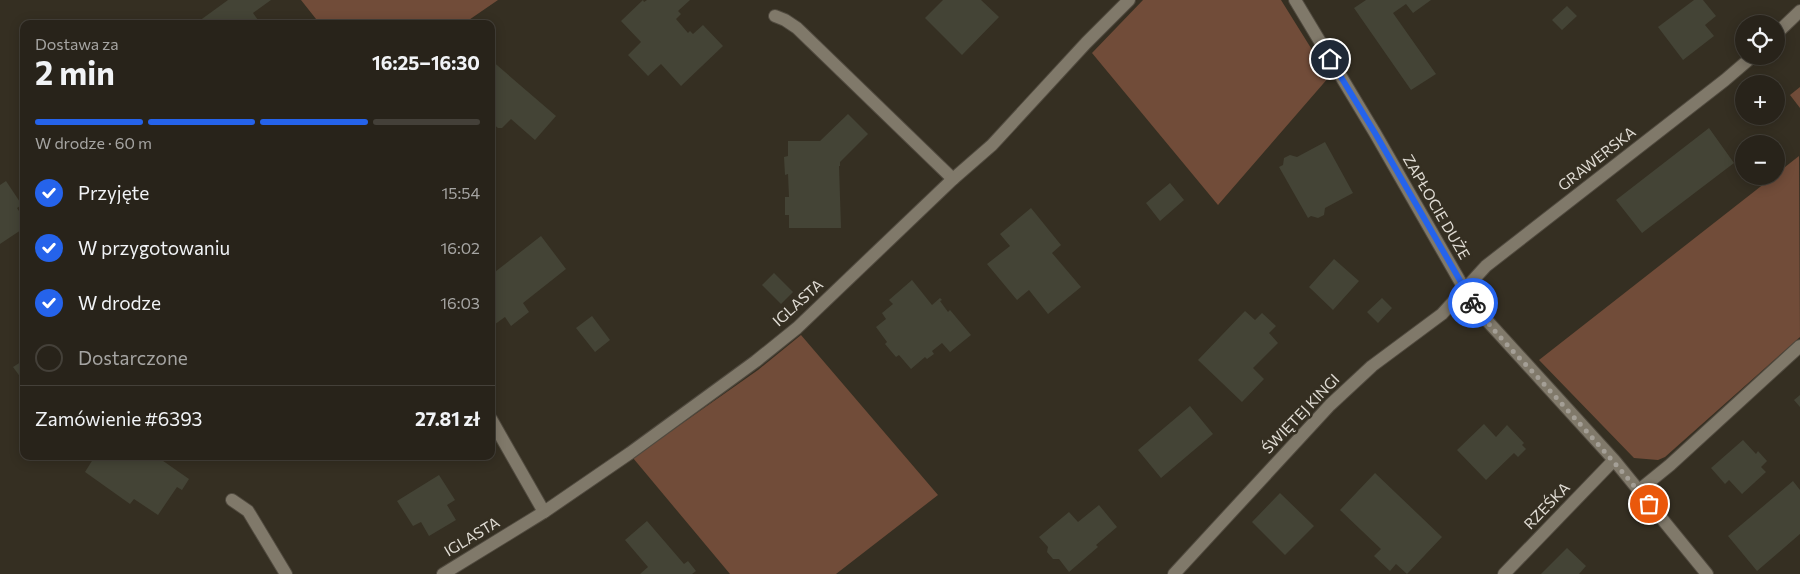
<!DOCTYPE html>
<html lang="pl">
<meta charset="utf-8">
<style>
:root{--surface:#28231a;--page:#342f27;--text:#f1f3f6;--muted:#a5a4a2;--line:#444039;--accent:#2563eb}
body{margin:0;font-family:Commissioner,sans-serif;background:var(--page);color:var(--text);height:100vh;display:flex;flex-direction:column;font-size:19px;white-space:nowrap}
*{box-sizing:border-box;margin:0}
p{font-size:16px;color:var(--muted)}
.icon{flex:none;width:28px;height:28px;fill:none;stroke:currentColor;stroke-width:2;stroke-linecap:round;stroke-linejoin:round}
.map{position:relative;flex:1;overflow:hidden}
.drawer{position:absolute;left:20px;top:20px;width:475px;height:440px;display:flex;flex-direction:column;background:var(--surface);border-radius:10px;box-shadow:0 2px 12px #0003,0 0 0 1px var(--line)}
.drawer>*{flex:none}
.controls{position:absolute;left:1735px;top:15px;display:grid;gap:10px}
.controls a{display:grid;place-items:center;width:50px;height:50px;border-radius:50%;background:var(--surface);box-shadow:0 2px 12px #0003,0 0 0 1px var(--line);font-size:25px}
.pin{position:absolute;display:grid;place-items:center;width:42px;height:42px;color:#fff;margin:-21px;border:2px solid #fff;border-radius:50%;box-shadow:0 1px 5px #0007}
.courier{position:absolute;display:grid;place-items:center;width:50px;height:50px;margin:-25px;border:4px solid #2563eb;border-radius:50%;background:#fff;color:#222;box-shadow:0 1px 6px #0007}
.headline em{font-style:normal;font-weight:700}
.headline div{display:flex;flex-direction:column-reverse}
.headline{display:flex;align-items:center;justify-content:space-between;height:85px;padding:0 15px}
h1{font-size:32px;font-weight:700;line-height:38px}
.bar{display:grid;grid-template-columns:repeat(4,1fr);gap:8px 5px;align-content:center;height:60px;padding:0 15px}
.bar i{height:6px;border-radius:4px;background:var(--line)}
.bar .on{background:var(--accent)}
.bar p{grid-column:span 4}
.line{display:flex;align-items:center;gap:12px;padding:0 15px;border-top:1px solid var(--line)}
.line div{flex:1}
ol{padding:0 15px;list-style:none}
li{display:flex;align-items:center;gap:15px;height:55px}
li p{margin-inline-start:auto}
li .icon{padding:5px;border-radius:50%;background:var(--accent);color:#fff;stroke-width:4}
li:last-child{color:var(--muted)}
li i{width:28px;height:28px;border:2px solid var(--line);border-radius:50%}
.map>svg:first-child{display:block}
.green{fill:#714c39}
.building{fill:#444436}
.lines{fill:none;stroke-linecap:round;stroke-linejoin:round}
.service-casing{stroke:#504a3f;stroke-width:14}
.minor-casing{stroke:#504a3f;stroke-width:14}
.service{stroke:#80796a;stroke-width:12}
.minor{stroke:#80796a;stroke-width:12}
.done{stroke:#a49f96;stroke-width:5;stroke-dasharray:0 9}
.route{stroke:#2563eb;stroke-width:6}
.labels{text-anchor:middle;stroke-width:5;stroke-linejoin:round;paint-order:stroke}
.street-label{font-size:15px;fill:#e0dcd4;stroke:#352f22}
</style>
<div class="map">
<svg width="1800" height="574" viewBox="0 0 1800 574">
<rect width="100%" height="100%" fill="#352f22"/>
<path class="green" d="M301 0H498L463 24H320Z
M1143 0H1281L1329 77 1218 205 1092 53Z
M1800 87V108L1790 95Z
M1799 156 1800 337 1665 457 1658 460 1634 458 1539 360 1774 176H1776V174Z
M801 335 938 495 836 574H730L633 458 758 370Z"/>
<path class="building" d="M228 0H271L253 13 261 24H195Z
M643 0 644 2 647 0H690L678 11 681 14 676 19 688 33 690 31 693 34 703 25 723 46 681 86 661 64 648 76 628 55 641 42 621 21Z
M943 0H981L999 17 962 55 925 18Z
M1366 0H1431L1413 13 1406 4 1393 13 1436 74 1411 90 1354 8Z
M1694 0H1703L1716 16 1705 25 1714 36 1683 60 1658 27Z
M1567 6 1577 16 1562 30 1552 20Z
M491 60 556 116 535 140 511 119 502 128H498L491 122Z
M848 114 868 134 840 162V166H839L841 228H789V215H785V197H789L788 174 785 175 784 157 788 156V141H820Z
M1709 128 1734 163 1642 233 1616 200Z
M1325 142 1353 193 1325 208 1324 215 1318 218 1311 216 1308 218 1279 167 1283 165 1284 158 1290 155 1297 157Z
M6 181 22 205 17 208 24 219V228L0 244V185Z
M1170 183 1184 200 1160 221 1146 203Z
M1031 208 1061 245 1052 253 1081 287 1048 314 1029 290 1017 300 987 264 1010 246 1000 234Z
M541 236 566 269 523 303 529 312 511 326 505 317 491 327V275Z
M1334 259 1359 281 1333 310 1309 287Z
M774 273 793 292 781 304 762 285Z
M912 280 932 305 940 298 942 300 940 301 948 312 950 310 971 335 950 352 942 343 932 351 934 354 927 359 925 357 911 369 899 355 896 357 885 344 887 342 876 327 886 319 882 313 893 304 889 300Z
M1382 298 1392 308 1378 323 1367 312Z
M1245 311 1255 320 1262 313 1276 326 1269 333 1278 343 1253 368 1264 379 1242 402 1198 360Z
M592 316 610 340 595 352 576 328Z
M24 360V382L13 367Z
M1800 395V407L1794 400Z
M1190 406 1213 434 1161 478 1138 450Z
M1484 424 1496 437 1507 425 1524 443 1522 445 1526 449 1518 457 1514 453 1486 480 1457 450Z
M1743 440 1756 454 1758 451 1767 461 1761 467 1766 472 1742 494 1729 480 1725 484 1711 468Z
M95 456H106L109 458 112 456 117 459 120 456H156L189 479 182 490 177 487 158 515 134 499 130 504 85 472Z
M1375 473 1442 537 1407 574 1396 564 1390 571 1374 556 1381 549 1340 510Z
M439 475 455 500 447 505 456 520 429 536 421 522 413 526 397 501Z
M1793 481 1800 490V534L1757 571 1728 536Z
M1280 493 1314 526 1285 555 1252 522Z
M1099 505 1117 527 1096 545 1098 547 1069 572 1059 559H1053L1047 552 1048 547 1039 537 1069 512 1078 522Z
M647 521 684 564 688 561 696 571 692 574H640L648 567 625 540Z
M1567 548 1586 566 1579 574H1541Z"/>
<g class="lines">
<g class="service-casing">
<path id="service" d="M775 16 785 20 797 28 953 179
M491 419 544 512
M1638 491 1670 465 1800 346
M232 500 248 511 286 574"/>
</g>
<g class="minor-casing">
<path id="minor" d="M1295 0 1375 133 1465 290 1481 314 1614 460 1707 574
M1776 34 1800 11
M443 574 544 512 630 453 756 361 797 328 953 179 992 145 1086 43 1129 0
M1174 574 1330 405 1372 366 1442 314 1486 266 1725 80 1753 56
M1504 574 1614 460"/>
</g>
<use href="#service" class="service"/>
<use href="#minor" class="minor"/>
</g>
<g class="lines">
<path class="done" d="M1473 303C1493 332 1519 357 1543 383 1579 423 1615 462 1649 504"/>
<path class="route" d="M1330 59 1375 133 1473 303"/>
</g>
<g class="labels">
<g class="street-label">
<text transform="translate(1597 159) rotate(-38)" y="5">GRAWERSKA</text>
<text transform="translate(1436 207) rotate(60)" y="5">ZAPŁOCIE DUŻE</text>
<text transform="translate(798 303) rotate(-42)" y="5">IGLASTA</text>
<text transform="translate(1301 414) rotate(-46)" y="5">ŚWIĘTEJ KINGI</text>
<text transform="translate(1547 506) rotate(-46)" y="5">RZEŚKA</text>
<text transform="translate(472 537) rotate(-31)" y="5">IGLASTA</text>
</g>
</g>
</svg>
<div class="controls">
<a><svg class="icon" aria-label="locate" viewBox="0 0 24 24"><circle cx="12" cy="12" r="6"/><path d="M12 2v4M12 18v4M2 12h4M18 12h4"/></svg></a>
<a>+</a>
<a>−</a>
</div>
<div class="pin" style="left:1649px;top:504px;background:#ea580c"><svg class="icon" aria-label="bag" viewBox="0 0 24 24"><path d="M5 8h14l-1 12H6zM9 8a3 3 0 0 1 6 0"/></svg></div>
<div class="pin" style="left:1330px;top:59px;background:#1f2937"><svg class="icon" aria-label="home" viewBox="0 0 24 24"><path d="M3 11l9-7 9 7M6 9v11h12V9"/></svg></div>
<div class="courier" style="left:1473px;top:303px"><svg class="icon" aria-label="bike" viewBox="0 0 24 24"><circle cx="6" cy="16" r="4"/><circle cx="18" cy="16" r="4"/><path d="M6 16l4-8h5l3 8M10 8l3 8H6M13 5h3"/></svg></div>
<section class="drawer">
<div class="headline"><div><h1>2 min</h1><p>Dostawa za</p></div><em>16:25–16:30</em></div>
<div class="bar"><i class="on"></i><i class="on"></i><i class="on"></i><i></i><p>W drodze · 60 m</p></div>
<ol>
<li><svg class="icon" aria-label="check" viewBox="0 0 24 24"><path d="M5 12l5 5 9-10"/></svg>Przyjęte<p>15:54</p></li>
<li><svg class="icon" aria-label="check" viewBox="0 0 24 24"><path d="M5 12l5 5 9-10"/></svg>W przygotowaniu<p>16:02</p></li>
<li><svg class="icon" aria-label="check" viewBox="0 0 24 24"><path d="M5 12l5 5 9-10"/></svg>W drodze<p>16:03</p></li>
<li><i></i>Dostarczone</li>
</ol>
<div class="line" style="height:65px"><div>Zamówienie #6393</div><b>27.81 zł</b></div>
</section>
</div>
